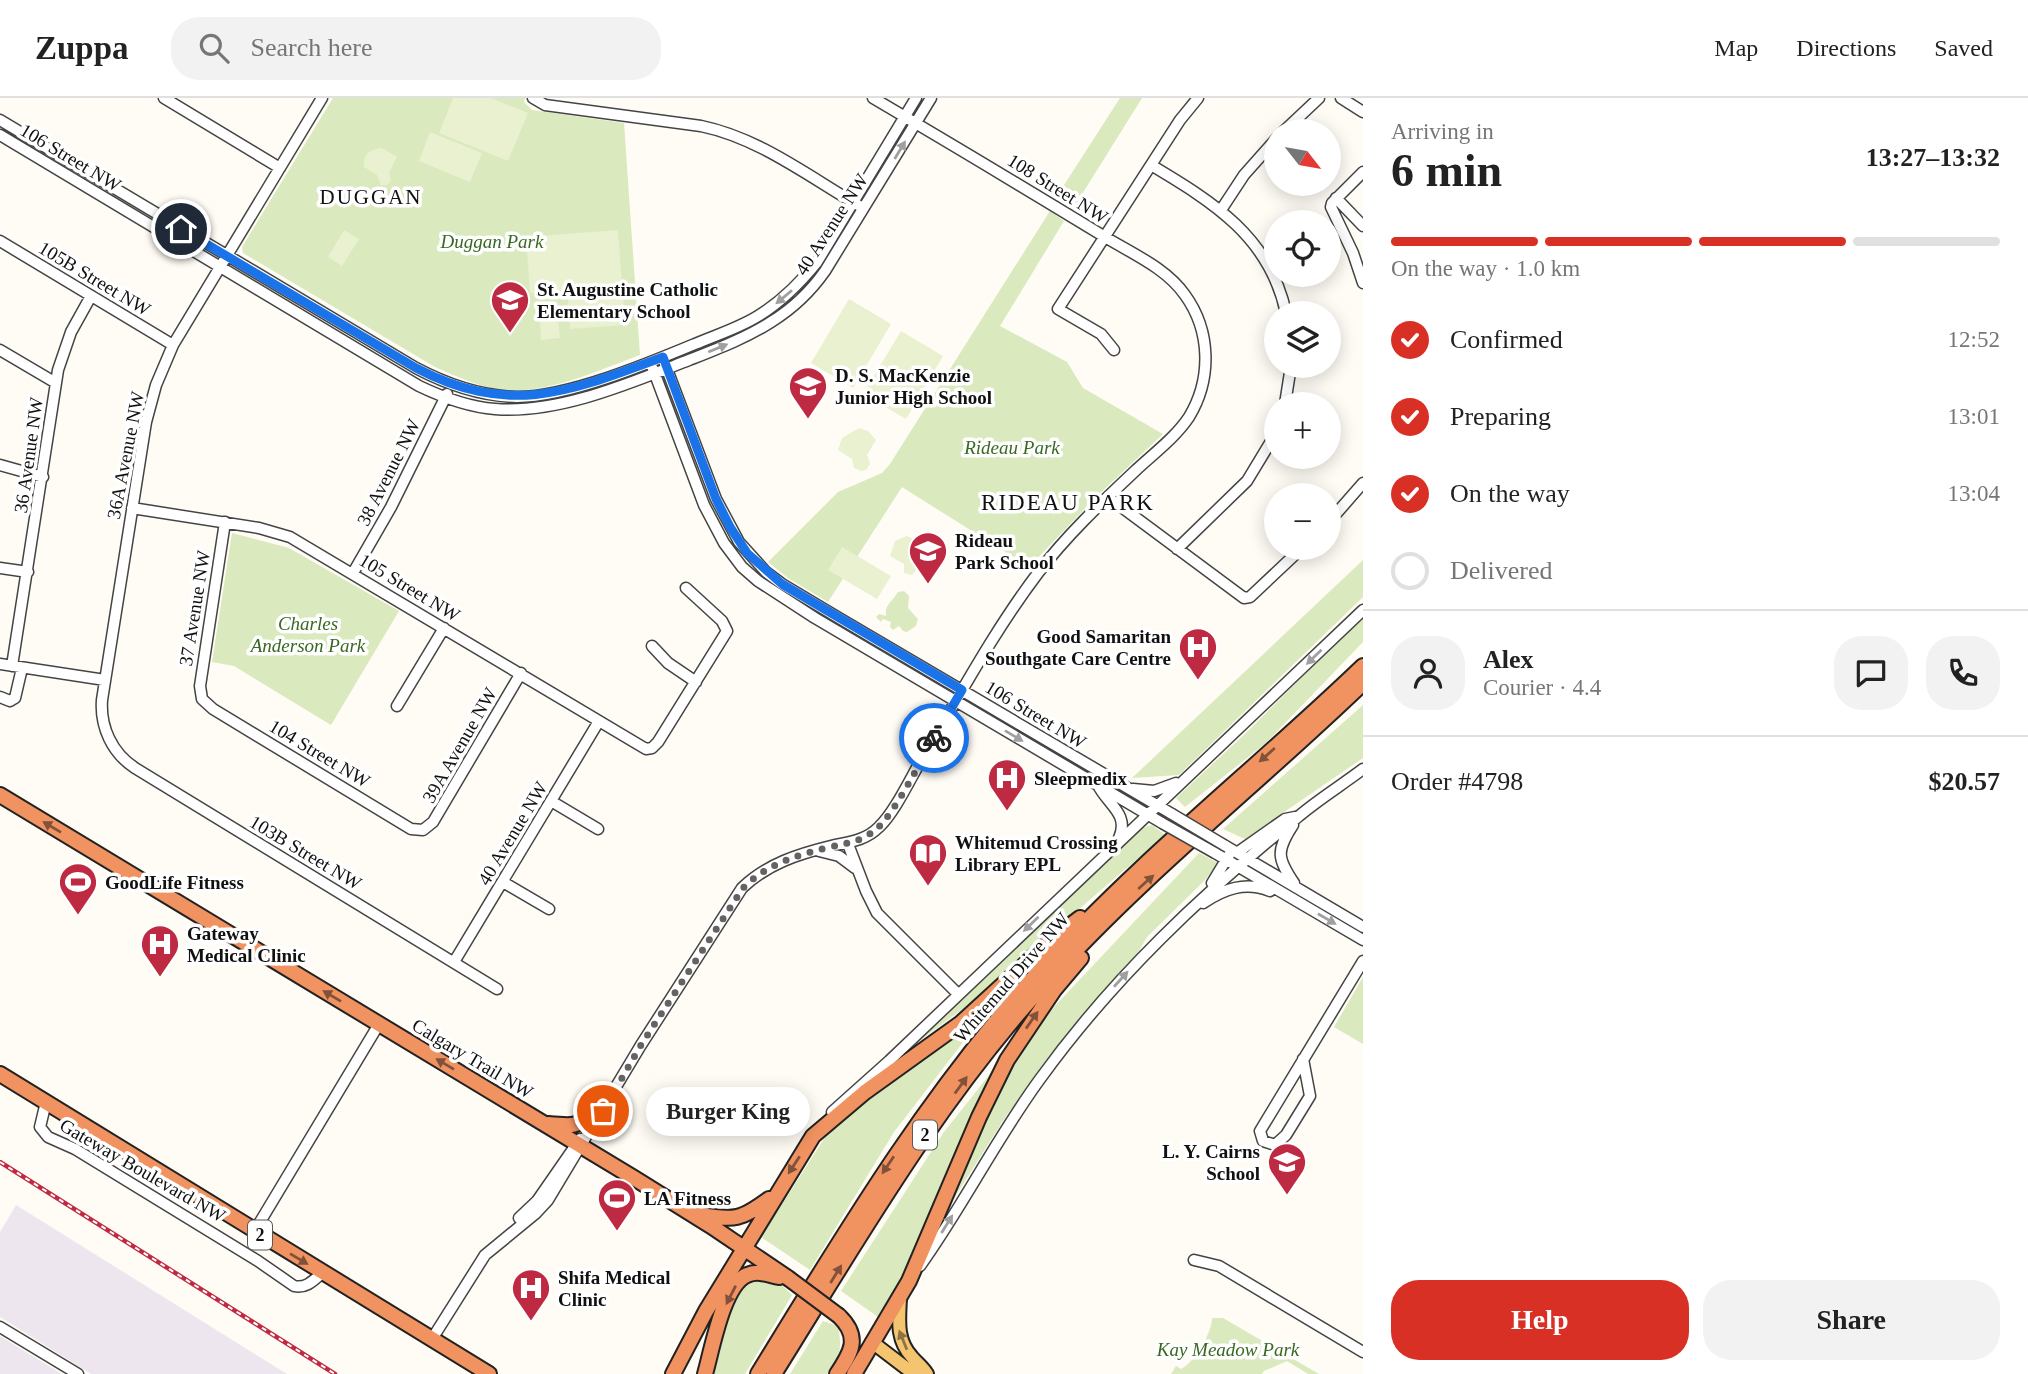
<!DOCTYPE html>
<meta charset="utf-8">
<style>
:root{--surface:#fff;--page:#f2f2f2;--text:#222;--muted:#767676;--line:#e0e0e0;--accent:#d93025}
body{margin:0;font-family:Georgia,serif;background:var(--page);color:var(--text);height:100vh;display:flex;flex-direction:column;font-size:26px;white-space:nowrap}
*{box-sizing:border-box;margin:0}
p{font-size:23px;color:var(--muted)}
.icon{flex:none;width:38px;height:38px;fill:none;stroke:currentColor;stroke-width:2;stroke-linecap:round;stroke-linejoin:round}
.map{position:relative;flex:1;overflow:hidden}
.side{display:flex;flex-direction:column;background:var(--surface);width:665px}
.side>*{flex:none}
.needle{width:46px;rotate:121deg}
.controls{position:absolute;left:1264px;top:21px;display:grid;gap:14px}
.controls a{display:grid;place-items:center;width:77px;height:77px;border-radius:50%;background:var(--surface);box-shadow:0 4px 18px #0003;font-size:35px}
.pin{position:absolute;display:grid;place-items:center;width:60px;height:60px;color:#fff;margin:-30px;border:4px solid #fff;border-radius:50%;box-shadow:0 2px 7px #0007}
.courier{position:absolute;display:grid;place-items:center;width:70px;height:70px;margin:-35px;border:5px solid #1a73e8;border-radius:50%;background:#fff;color:#222;box-shadow:0 2px 9px #0007}
.bubble{position:absolute;height:49px;border-radius:24px;background:var(--surface);box-shadow:0 4px 18px #0003;font-size:23px;font-weight:700;line-height:49px;text-align:center}
.head em{font-style:normal;font-weight:700}
.head div{display:flex;flex-direction:column-reverse}
.head{display:flex;align-items:center;justify-content:space-between;height:119px;padding:0 28px}
h1{font-size:46px;font-weight:700;line-height:52px}
.bar{display:grid;grid-template-columns:repeat(4,1fr);gap:10px 7px;align-content:center;height:84px;padding:0 28px}
.bar i{height:9px;border-radius:5px;background:var(--line)}
.bar .selected{background:var(--accent)}
.bar p{grid-column:span 4}
.line{display:flex;align-items:center;gap:18px;padding:0 28px;border-top:2px solid var(--line)}
.line div{flex:1}
.round{display:grid;place-items:center;flex:none;width:74px;height:74px;border-radius:28px;background:var(--page)}
ol{padding:0 28px;list-style:none}
li{display:flex;align-items:center;gap:21px;height:77px}
li p{margin-inline-start:auto}
li .icon{padding:7px;border-radius:50%;background:var(--accent);color:#fff;stroke-width:4}
li:last-child{color:var(--muted)}
li i{width:38px;height:38px;border:4px solid var(--line);border-radius:50%}
.action{display:flex;gap:14px;margin-top:auto;padding:14px 28px}
.action a{flex:1;height:80px;border-radius:28px;background:var(--accent);color:#fff;font-size:28px;font-weight:700;line-height:80px;text-align:center}
.action a+a{background:var(--page);color:var(--text)}
header{display:flex;align-items:center;gap:42px;box-sizing:border-box;height:98px;padding:0 35px;background:var(--surface);border-bottom:2px solid var(--line)}
header strong{font-size:33px}
nav{display:flex;gap:38px;margin-inline-start:auto;font-size:24px}
.search{width:490px;height:63px;background:var(--page);display:flex;align-items:center;gap:18px;box-sizing:border-box;padding:0 24px;border-radius:28px;color:var(--muted);font-size:26px}
main{display:flex;flex:1;min-height:0}
.map>svg:first-child{display:block}
.industrial{fill:#ede6ee}
.green{fill:#dae9be}
.pitch{fill:#e9f1d0}
.lines{fill:none;stroke-linecap:round;stroke-linejoin:round}
.minor-casing{stroke:#444;stroke-width:13}
.major-casing{stroke:#222;stroke-width:16}
.highway-casing{stroke:#222;stroke-width:18}
.minor{stroke:#fff;stroke-width:10}
.major{stroke:#f5c46f;stroke-width:12}
.highway{stroke:#f19261;stroke-width:14}
.rail-casing{stroke:#bf2a43;stroke-width:4.5}
.rail{stroke:#fff;stroke-width:2;stroke-dasharray:5;stroke-linecap:butt}
.minor-bridge-casing{stroke:#444;stroke-width:13;stroke-linecap:butt}
.highway-bridge-casing{stroke:#222;stroke-width:18;stroke-linecap:butt}
.minor-bridge{stroke:#fff;stroke-width:10}
.highway-bridge{stroke:#f19261;stroke-width:14}
.oneway{fill:#a0a0a0}
.oneway2{fill:#815239}
.oneway3{fill:#8e7345}
.done{stroke:#646361;stroke-width:7;stroke-dasharray:0 12.6}
.route{stroke:#1a73e8;stroke-width:9}
.labels{text-anchor:middle;stroke-width:7;stroke-linejoin:round;paint-order:stroke}
.shield{fill:#fff;stroke:#585858;stroke-width:2}
.shield-label{font-size:18px;font-weight:bold;fill:#111}
.street-label{font-size:19px;fill:#111;stroke:#fff}
.park-label{font-size:19px;font-style:italic;fill:#386821;stroke:#fff}
.poi-label{font-size:19px;font-weight:bold;fill:#111;stroke:#fff;text-anchor:start}
.neighbourhood-label{font-size:21px;letter-spacing:2px;fill:#111;stroke:#fff}
.quarter-label{font-size:23px;letter-spacing:2px;fill:#111;stroke:#fff}
</style>
<header>
<strong>Zuppa</strong>
<div class="search"><svg class="icon" aria-label="search" viewBox="0 0 24 24"><circle cx="10" cy="10" r="6"/><path d="M15 15l6 6"/></svg>Search here</div>
<nav><a>Map</a><a>Directions</a><a>Saved</a></nav>
</header>
<main>
<div class="map">
<svg width="1363" height="1276" viewBox="0 0 1363 1276">
<rect width="100%" height="100%" fill="#fffcf5"/>
<path class="industrial" d="M16 1107 287 1276H91L0 1219V1134Z
M0 1238 62 1276H0Z"/>
<path class="green" d="M333 0H525L524 4 532 12 624 25 640 257C599 272 542 299 497 291 476 287 455 278 435 269L243 155 242 149Z
M1120 0H1142L1074 109 1057 98Z
M1050 113 1064 123 1000 228 1067 264 1083 290 1163 336 1096 399 1029 469 902 389 828 504 788 480 768 464 838 394 882 375 890 366Z
M232 435 289 450 399 513 331 627 234 568 212 564Z
M1363 462V499L1179 677 1132 680Z
M904 493 909 498 908 510 918 521 916 528 907 534 903 533 899 528 893 532 890 529 891 524 883 521 881 524 876 519 879 516 886 518C884 507 893 503 898 494Z
M1363 518V544L1266 645 1185 709 1176 700 1247 634Z
M1363 607V660L1245 741 1223 731Z
M1152 727 1165 737 964 910 899 958 1138 731Z
M1199 755 1218 765 1204 783 1147 839 1139 853 1080 919 1006 1018 953 1102 1006 976 1052 911Z
M1363 879V946L1334 929Z
M984 917 894 1034 810 1172 761 1139 831 1030Z
M1001 962 916 1156 878 1219 841 1193 944 1034Z
M756 1181 777 1182 792 1197 745 1276H714L728 1222 743 1187Z
M1212 1220H1223L1319 1276H1308L1287 1263 1264 1273 1262 1276H1171L1176 1268 1181 1271C1195 1264 1212 1235 1212 1220Z
M823 1223 838 1228C842 1251 841 1257 827 1276H790Z"/>
<path class="pitch" d="M453 0H491L528 15 508 63 439 35Z
M430 34 482 55 470 84 419 63Z
M382 50 397 59 389 74 391 83 387 87H381L377 77 364 69C363 56 370 51 382 50Z
M344 132 359 141 342 168 328 159Z
M618 132 622 187 530 195 526 139Z
M623 196 625 227 570 231 568 200Z
M849 201 891 226 853 290 811 265Z
M557 209 560 240 541 242 539 210Z
M901 233 943 258 906 321 863 296Z
M859 330 868 333 876 342 867 357 870 366 866 372 861 373 854 370 852 361 838 352 842 340Z
M907 438 914 441 923 449 914 464 917 471 912 477 904 475V466L890 458 895 443Z
M842 449 891 478 877 501 828 472Z"/>
<g class="lines">
<g class="minor-casing">
<path id="minor" d="M164 0 280 70
M322 0 173 247 156 287 146 324 102 602C100 629 112 655 135 670L497 891
M533 0 545 7 701 28C759 40 808 78 858 107
M1341 0 1363 14
M0 22 416 270C448 287 480 298 517 299 568 299 647 266 695 246 716 237 739 230 758 218 781 204 800 185 817 164L916 0
M1284 33 1319 0
M0 37 419 288C442 299 468 309 495 311 559 316 630 285 689 262 717 251 746 240 771 224 792 211 811 193 825 173L931 0
M1151 67C1213 104 1270 139 1286 215
M1363 74 1332 105 1331 109 1353 155 1363 185
M1336 100 1363 128
M1221 112 1244 77 1276 41
M0 143 173 247
M0 252 56 285
M1114 252 1101 236 1058 211 1180 22 1198 0
M665 266 716 401 739 444 766 474 782 486 839 520 1172 716
M653 271 704 407 724 445 742 469 758 483 815 520 1162 725
M1285 306 1291 268
M0 367 43 379
M1108 399 1244 500 1250 499 1302 450
M132 410 259 430 290 439 646 651 652 650 658 644 727 533 722 523 686 490
M225 424 200 588 202 601 213 611 411 731 423 732 433 724 521 575
M1328 425 1363 385
M1177 451 1247 383 1276 335
M0 470 28 474
M353 475 391 409 447 296
M652 548 668 565 696 584
M0 566 105 582
M12 568 58 272 71 234 91 198
M0 599 10 603 15 600 22 570
M397 608 444 530
M1098 687C1107 706 1130 716 1119 740
M1133 691 1154 693 1176 685
M551 703 598 731
M1293 727C1276 753 1277 760 1294 785
M848 746 866 793 877 815 958 896
M1224 747 1363 829
M819 753 839 758 855 770
M1238 754 1285 721 1295 719
M1215 755 1363 842
M503 784 549 811
M1212 785 1229 757
M1203 805C1224 791 1245 783 1270 793
M454 864 599 623
M1303 961 1310 998 1286 1037 1275 1047 1263 1043 1260 1033 1363 863
M46 1004 40 1029 48 1039 75 1051 258 1163 294 1188C306 1191 314 1182 322 1175
M832 1014 889 963 1363 512
M519 1120 537 1103 580 1041
M254 1134 379 926
M1194 1162 1219 1168 1363 1254
M920 1168C963 1108 996 1041 1040 981 1113 880 1202 796 1299 718 1319 701 1342 687 1363 671
M0 1229 78 1276
M432 1241 485 1157 535 1116 548 1102 641 947 742 790C767 766 798 756 831 748 849 744 865 743 879 729 895 714 911 679 923 659 960 597 994 533 1038 475 1066 438 1101 405 1135 373 1153 356 1175 340 1189 319 1212 281 1211 233 1185 197 1166 170 1133 156 1105 139 1028 92 951 46 873 0"/>
</g>
<g class="major-casing">
<path id="major" d="M900 1200C899 1222 896 1242 912 1259 917 1265 923 1269 927 1276
M872 1244 914 1276"/>
</g>
<g class="highway-casing">
<path id="highway" d="M0 697 634 1080 711 1128 788 1180
M0 976 489 1276
M548 1026C580 1029 575 1028 600 1010
M701 1117C735 1123 742 1121 769 1101
M673 1276 706 1213 813 1038 865 994 961 925 1055 839 1080 820
M705 1276C712 1252 723 1187 747 1177 758 1172 769 1177 779 1179
M758 1276C845 1134 930 992 1043 869 1142 760 1258 669 1363 568
M774 1276C859 1140 939 1000 1048 882 1145 775 1259 685 1363 585
M837 1276C851 1255 861 1239 839 1218
M854 1276 909 1183 979 1019 1007 962 1054 892 1081 860"/>
</g>
<use href="#minor" class="minor"/>
<use href="#major" class="major"/>
<use href="#highway" class="highway"/>
<g class="rail-casing">
<path id="rail" d="M0 1064 335 1276"/>
</g>
<use href="#rail" class="rail"/>
<g class="minor-bridge-casing">
<path id="minor-bridge" d="M1172 716 1224 747
M1162 725 1215 755"/>
</g>
<g class="highway-bridge-casing">
<path id="highway-bridge" d="M788 1180 839 1218"/>
</g>
<use href="#minor-bridge" class="minor-bridge"/>
<use href="#highway-bridge" class="highway-bridge"/>
</g>
<defs><path id="oneway-solid" d="M-6-.8H1V-3.2L6.5 0L1 3.2V.8H-6Z" transform="scale(1.75)"/></defs>
<g class="oneway">
<use href="#oneway-solid" transform="translate(900 52) rotate(-59)"/>
<use href="#oneway-solid" transform="translate(784 199) rotate(140)"/>
<use href="#oneway-solid" transform="translate(718 250) rotate(-22)"/>
<use href="#oneway-solid" transform="translate(1314 559) rotate(136)"/>
<use href="#oneway-solid" transform="translate(1014 638) rotate(31)"/>
<use href="#oneway-solid" transform="translate(1327 821) rotate(30)"/>
<use href="#oneway-solid" transform="translate(1031 826) rotate(136)"/>
<use href="#oneway-solid" transform="translate(1121 881) rotate(-48)"/>
<use href="#oneway-solid" transform="translate(947 1126) rotate(-58)"/>
</g>
<g class="oneway2">
<use href="#oneway-solid" transform="translate(1267 657) rotate(138)"/>
<use href="#oneway-solid" transform="translate(52 729) rotate(-149)"/>
<use href="#oneway-solid" transform="translate(1146 784) rotate(-42)"/>
<use href="#oneway-solid" transform="translate(332 898) rotate(-149)"/>
<use href="#oneway-solid" transform="translate(1032 922) rotate(-55)"/>
<use href="#oneway-solid" transform="translate(445 966) rotate(-149)"/>
<use href="#oneway-solid" transform="translate(961 987) rotate(-54)"/>
<use href="#oneway-solid" transform="translate(794 1067) rotate(123)"/>
<use href="#oneway-solid" transform="translate(888 1067) rotate(124)"/>
<use href="#oneway-solid" transform="translate(299 1161) rotate(31)"/>
<use href="#oneway-solid" transform="translate(836 1176) rotate(-58)"/>
<use href="#oneway-solid" transform="translate(731 1197) rotate(117)"/>
</g>
<use class="oneway3" href="#oneway-solid" transform="translate(903 1242) rotate(-112)"/>
<g class="lines">
<path class="done" d="M603 1013 641 947 743 790C767 766 797 757 830 749 847 745 861 744 875 732 893 719 921 662 934 640"/>
<path class="route" d="M181 131 416 270C510 319 569 294 663 259L716 401 730 429 747 455 782 486 962 592 934 640"/>
</g>
<defs>
<g id="school-pin" transform="scale(2.0125)"><path d="M0 17L-7.5 6A9.5 9.5 0 1 1 7.5 6Z" fill="#bf2a43" stroke="#fff"/><path d="M0-5L7-2L0 1L-7-2ZM-4 1L0 2.5L4 1V4Q0 6-4 4Z" fill="#fff"/></g>
<g id="hospital-pin" transform="scale(2.0125)"><path d="M0 17L-7.5 6A9.5 9.5 0 1 1 7.5 6Z" fill="#bf2a43" stroke="#fff"/><path d="M-5-5h3v3.5h4V-5h3V5h-3V1.5h-4V5h-3Z" fill="#fff"/></g>
<g id="library-pin" transform="scale(2.0125)"><path d="M0 17L-7.5 6A9.5 9.5 0 1 1 7.5 6Z" fill="#bf2a43" stroke="#fff"/><path d="M-6-4Q-3-5.5-.7-3.5V5Q-3 3-6 4ZM6-4Q3-5.5 .7-3.5V5Q3 3 6 4Z" fill="#fff"/></g>
<g id="stadium-pin" transform="scale(2.0125)"><path d="M0 17L-7.5 6A9.5 9.5 0 1 1 7.5 6Z" fill="#bf2a43" stroke="#fff"/><path d="M0-5a6.5 5 0 1 0 0 10a6.5 5 0 1 0 0-10ZM-3.5-1.8h7v3.6h-7Z" fill="#fff"/></g>
</defs>
<g fill-rule="evenodd">
<use href="#school-pin" x="510" y="202"/>
<use href="#school-pin" x="808" y="288"/>
<use href="#school-pin" x="928" y="453"/>
<use href="#hospital-pin" x="1198" y="549"/>
<use href="#hospital-pin" x="1007" y="680"/>
<use href="#library-pin" x="928" y="755"/>
<use href="#stadium-pin" x="78" y="784"/>
<use href="#hospital-pin" x="160" y="846"/>
<use href="#school-pin" x="1287" y="1064"/>
<use href="#stadium-pin" x="617" y="1100"/>
<use href="#hospital-pin" x="531" y="1190"/>
</g>
<g class="labels">
<g class="shield">
<rect x="913" y="1022.5" width="24" height="29" rx="5"/>
<rect x="248" y="1122.5" width="24" height="29" rx="5"/>
</g>
<g class="shield-label">
<text x="925" y="1043">2</text>
<text x="260" y="1143">2</text>
</g>
<g class="street-label">
<text transform="translate(71 59) rotate(31)" y="7">106 Street NW</text>
<text transform="translate(1058 90) rotate(32)" y="7">108 Street NW</text>
<text transform="translate(831 126) rotate(-57)" y="7">40 Avenue NW</text>
<text transform="translate(95 180) rotate(31)" y="7">105B Street NW</text>
<text transform="translate(28 357) rotate(-82)" y="7">36 Avenue NW</text>
<text transform="translate(125 357) rotate(-79)" y="7">36A Avenue NW</text>
<text transform="translate(388 374) rotate(-63)" y="7">38 Avenue NW</text>
<text transform="translate(410 489) rotate(31)" y="7">105 Street NW</text>
<text transform="translate(194 510) rotate(-81)" y="7">37 Avenue NW</text>
<text transform="translate(1036 616) rotate(31)" y="7">106 Street NW</text>
<text transform="translate(459 647) rotate(-60)" y="7">39A Avenue NW</text>
<text transform="translate(320 655) rotate(31)" y="7">104 Street NW</text>
<text transform="translate(512 735) rotate(-59)" y="7">40 Avenue NW</text>
<text transform="translate(306 754) rotate(31)" y="7">103B Street NW</text>
<text transform="translate(1011 879) rotate(-49)" y="7">Whitemud Drive NW</text>
<text transform="translate(473 960) rotate(31)" y="7">Calgary Trail NW</text>
<text transform="translate(143 1072) rotate(30)" y="7">Gateway Boulevard NW</text>
</g>
<g class="park-label">
<text x="492" y="150">Duggan Park</text>
<text x="1012" y="356">Rideau Park</text>
<text x="308" y="532">Charles<tspan x="308" dy="22">Anderson Park</tspan></text>
<text x="1228" y="1258">Kay Meadow Park</text>
</g>
<g class="poi-label">
<text x="537" y="198">St. Augustine Catholic<tspan x="537" dy="22">Elementary School</tspan></text>
<text x="835" y="284">D. S. MacKenzie<tspan x="835" dy="22">Junior High School</tspan></text>
<text x="955" y="449">Rideau<tspan x="955" dy="22">Park School</tspan></text>
<text x="1171" y="545" text-anchor="end">Good Samaritan<tspan x="1171" dy="22">Southgate Care Centre</tspan></text>
<text x="1034" y="687">Sleepmedix</text>
<text x="955" y="751">Whitemud Crossing<tspan x="955" dy="22">Library EPL</tspan></text>
<text x="105" y="791">GoodLife Fitness</text>
<text x="187" y="842">Gateway<tspan x="187" dy="22">Medical Clinic</tspan></text>
<text x="1260" y="1060" text-anchor="end">L. Y. Cairns<tspan x="1260" dy="22">School</tspan></text>
<text x="644" y="1107">LA Fitness</text>
<text x="558" y="1186">Shifa Medical<tspan x="558" dy="22">Clinic</tspan></text>
</g>
<g class="neighbourhood-label">
<text x="371" y="106">DUGGAN</text>
</g>
<g class="quarter-label">
<text x="1068" y="412">RIDEAU PARK</text>
</g>
</g>
</svg>
<div class="controls">
<a><svg class="needle" viewBox="-14 -14 28 28"><path d="M0-13l5 13h-10z" fill="#e53935"/><path d="M0 13l5-13h-10z" fill="#767676"/></svg></a>
<a><svg class="icon" aria-label="locate" viewBox="0 0 24 24"><circle cx="12" cy="12" r="6"/><path d="M12 2v4M12 18v4M2 12h4M18 12h4"/></svg></a>
<a><svg class="icon" aria-label="layers" viewBox="0 0 24 24"><path d="M12 4l9 5-9 5-9-5zM3 14l9 5 9-5"/></svg></a>
<a>+</a>
<a>−</a>
</div>
<div class="pin" style="left:603px;top:1013px;background:#ea580c"><svg class="icon" aria-label="bag" viewBox="0 0 24 24"><path d="M5 8h14l-1 12H6zM9 8a3 3 0 0 1 6 0"/></svg></div>
<div class="pin" style="left:181px;top:131px;background:#1f2937"><svg class="icon" aria-label="home" viewBox="0 0 24 24"><path d="M3 11l9-7 9 7M6 9v11h12V9"/></svg></div>
<div class="courier" style="left:934px;top:640px"><svg class="icon" aria-label="bike" viewBox="0 0 24 24"><circle cx="6" cy="16" r="4"/><circle cx="18" cy="16" r="4"/><path d="M6 16l4-8h5l3 8M10 8l3 8H6M13 5h3"/></svg></div>
<div class="bubble" style="left:646px;top:989px;width:164px">Burger King</div>
</div>
<section class="side">
<div class="head"><div><h1>6 min</h1><p>Arriving in</p></div><em>13:27–13:32</em></div>
<div class="bar"><i class="selected"></i><i class="selected"></i><i class="selected"></i><i></i><p>On the way · 1.0 km</p></div>
<ol>
<li><svg class="icon" aria-label="check" viewBox="0 0 24 24"><path d="M5 12l5 5 9-10"/></svg>Confirmed<p>12:52</p></li>
<li><svg class="icon" aria-label="check" viewBox="0 0 24 24"><path d="M5 12l5 5 9-10"/></svg>Preparing<p>13:01</p></li>
<li><svg class="icon" aria-label="check" viewBox="0 0 24 24"><path d="M5 12l5 5 9-10"/></svg>On the way<p>13:04</p></li>
<li><i></i>Delivered</li>
</ol>
<div class="line" style="height:126px"><a class="round"><svg class="icon" aria-label="person" viewBox="0 0 24 24"><circle cx="12" cy="8" r="4"/><path d="M4 21q1-7 8-7t8 7"/></svg></a><div><b>Alex</b><p>Courier · 4.4</p></div><a class="round"><svg class="icon" aria-label="chat" viewBox="0 0 24 24"><path d="M4 5h16v11H9l-5 4z"/></svg></a><a class="round"><svg class="icon" aria-label="phone" viewBox="0 0 24 24"><path d="M5 4h4l2 5-3 2q2 4 5 5l2-3 5 2v4C11 20 4 13 5 4z"/></svg></a></div>
<div class="line" style="height:91px"><div>Order #4798</div><b>$20.57</b></div>
<div class="action"><a>Help</a><a>Share</a></div>
</section>
</main>
